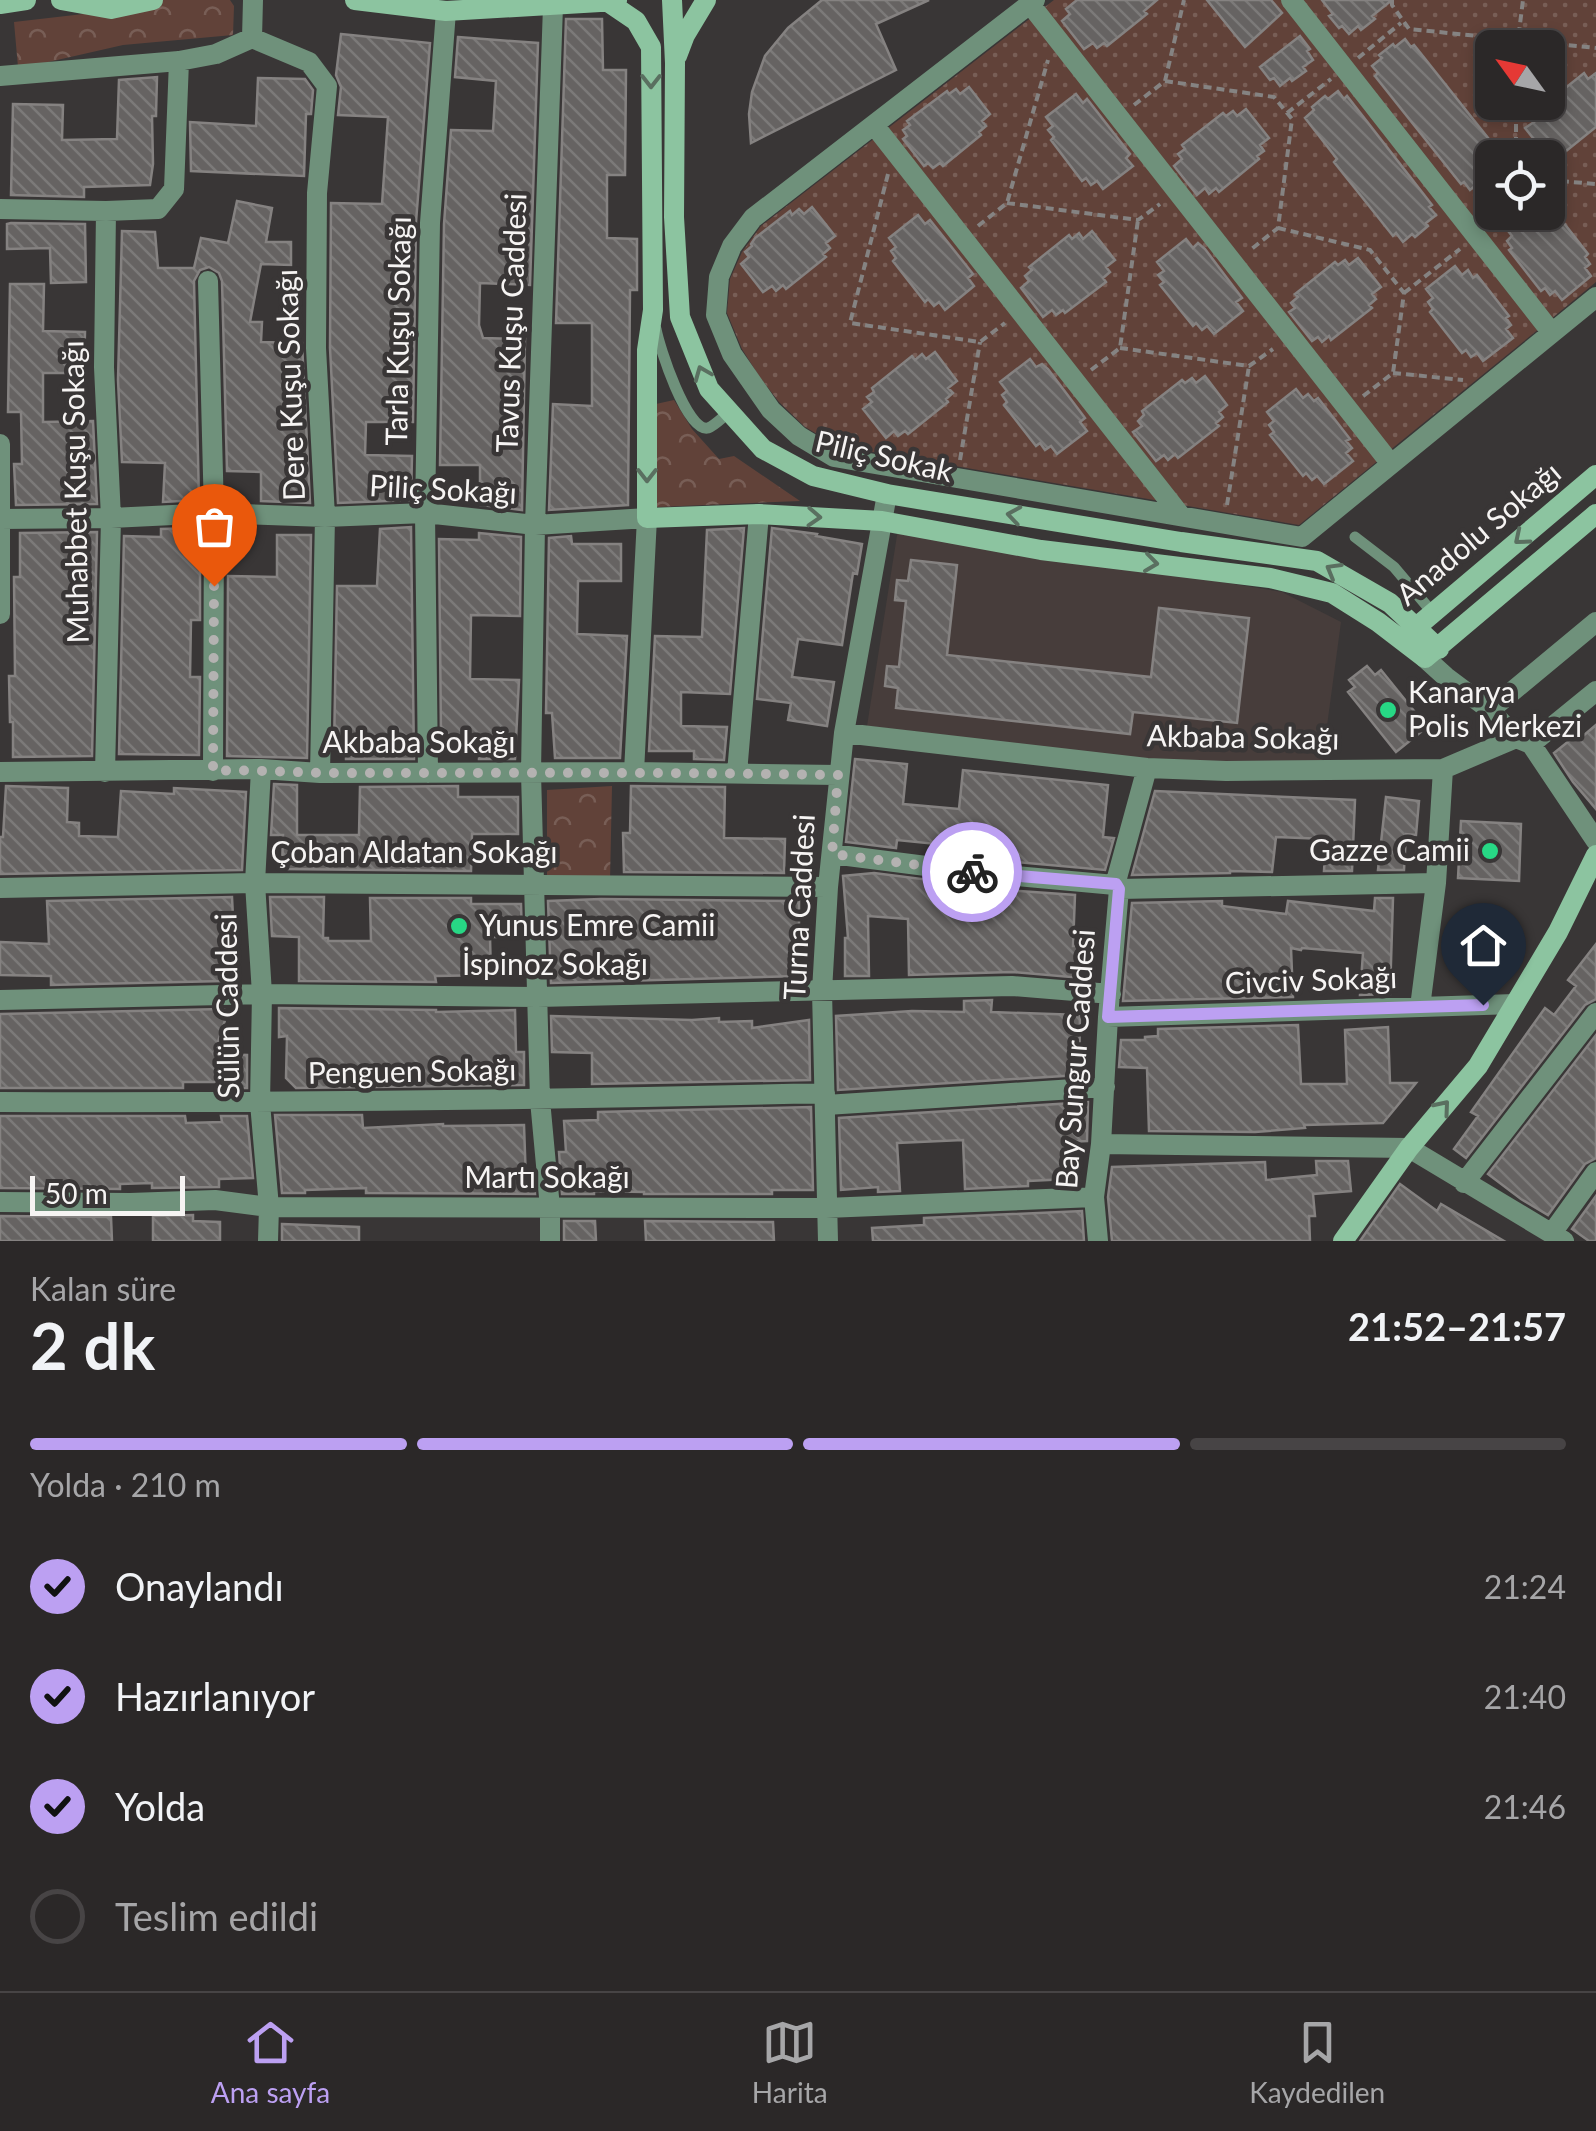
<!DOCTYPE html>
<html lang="tr">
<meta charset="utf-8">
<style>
:root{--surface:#2b2828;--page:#333030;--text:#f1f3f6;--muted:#a6a6a8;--line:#474445;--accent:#bca0f2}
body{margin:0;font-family:Lato,sans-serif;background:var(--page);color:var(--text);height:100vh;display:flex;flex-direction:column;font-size:38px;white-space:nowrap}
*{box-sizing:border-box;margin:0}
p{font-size:32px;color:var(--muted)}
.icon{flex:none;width:55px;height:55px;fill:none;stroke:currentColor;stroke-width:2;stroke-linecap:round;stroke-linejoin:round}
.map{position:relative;height:1241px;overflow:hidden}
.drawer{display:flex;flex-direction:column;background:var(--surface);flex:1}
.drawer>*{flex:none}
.needle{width:65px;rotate:303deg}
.controls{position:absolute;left:1475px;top:30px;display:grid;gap:20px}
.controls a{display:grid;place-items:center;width:90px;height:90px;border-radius:15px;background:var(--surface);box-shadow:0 5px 15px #0003,0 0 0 2px var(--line);font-size:50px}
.scale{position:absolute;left:30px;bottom:25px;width:155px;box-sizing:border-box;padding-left:10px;border:5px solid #f6f4f3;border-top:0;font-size:28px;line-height:35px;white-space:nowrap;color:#f6f4f3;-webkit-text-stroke:8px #393636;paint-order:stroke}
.pin{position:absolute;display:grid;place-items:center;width:85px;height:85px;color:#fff;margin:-102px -42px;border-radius:50% 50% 50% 0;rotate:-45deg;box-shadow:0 0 10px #0007}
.pin .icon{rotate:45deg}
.courier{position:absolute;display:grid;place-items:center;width:100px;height:100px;margin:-50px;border:8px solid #bca0f2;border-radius:50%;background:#fff;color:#222;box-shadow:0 2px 12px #0007}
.overview em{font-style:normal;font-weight:700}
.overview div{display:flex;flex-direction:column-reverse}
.overview{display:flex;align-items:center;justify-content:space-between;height:170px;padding:0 30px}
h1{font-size:65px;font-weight:700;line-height:75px}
.bar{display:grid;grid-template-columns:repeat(4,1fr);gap:15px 10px;align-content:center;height:120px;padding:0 30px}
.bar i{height:12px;border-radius:8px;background:var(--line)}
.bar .on{background:var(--accent)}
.bar p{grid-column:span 4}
ol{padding:0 30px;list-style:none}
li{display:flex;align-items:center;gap:30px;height:110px}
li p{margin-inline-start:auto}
li .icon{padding:10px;border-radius:50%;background:var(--accent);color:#111;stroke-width:4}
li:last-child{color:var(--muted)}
li i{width:55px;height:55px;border:5px solid var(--line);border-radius:50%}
.menu{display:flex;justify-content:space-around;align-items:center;height:140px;border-top:2px solid var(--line);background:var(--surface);font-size:28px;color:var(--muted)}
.menu a{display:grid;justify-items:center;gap:5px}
.menu .on{color:var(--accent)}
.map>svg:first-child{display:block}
.built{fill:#473d3b}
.grass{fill:url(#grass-dots);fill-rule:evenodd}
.park{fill:url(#park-crowns)}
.building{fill:url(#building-back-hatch);stroke:#858281;stroke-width:2.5}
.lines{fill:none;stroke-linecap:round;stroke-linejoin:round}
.path{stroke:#858382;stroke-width:4;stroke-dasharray:8 5;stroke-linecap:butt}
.lane{stroke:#6f917b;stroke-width:11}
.street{stroke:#6f917b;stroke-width:20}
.secondary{stroke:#8cc4a0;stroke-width:20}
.oneway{stroke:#5a6f60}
.done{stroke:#b4b2b1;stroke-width:10;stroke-dasharray:0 18}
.route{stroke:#bca0f2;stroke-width:12}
.poi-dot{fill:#27d885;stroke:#393636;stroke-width:4}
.labels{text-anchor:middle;stroke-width:9;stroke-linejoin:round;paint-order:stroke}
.street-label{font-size:30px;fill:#f6f4f3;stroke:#393636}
.poi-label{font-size:30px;fill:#f6f4f3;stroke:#393636;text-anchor:start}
</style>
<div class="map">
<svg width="1596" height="1241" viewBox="0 0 1596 1241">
<defs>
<pattern id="grass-dots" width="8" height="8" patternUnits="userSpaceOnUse" patternTransform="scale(2.5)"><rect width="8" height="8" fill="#614239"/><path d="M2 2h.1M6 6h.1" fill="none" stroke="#785e56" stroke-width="1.8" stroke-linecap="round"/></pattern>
<pattern id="park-crowns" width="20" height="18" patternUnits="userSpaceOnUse" patternTransform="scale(2.5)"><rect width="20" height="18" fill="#614239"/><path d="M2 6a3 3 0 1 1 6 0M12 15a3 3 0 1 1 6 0" fill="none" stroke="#785e56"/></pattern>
<pattern id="building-back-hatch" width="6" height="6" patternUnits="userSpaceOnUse" patternTransform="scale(2.5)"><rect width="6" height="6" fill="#666362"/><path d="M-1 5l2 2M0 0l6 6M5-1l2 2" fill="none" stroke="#7c7a79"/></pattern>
</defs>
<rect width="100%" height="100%" fill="#393636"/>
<path class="built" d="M898 529 1282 592 1341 622 1322 763 1161 761 867 726Z"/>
<path class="grass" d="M1054 0H1282L1540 328 1389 451 1042 9Z
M1300 0H1596V282L1551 319ZM1492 48H1548V102H1492ZM1492 158H1548V212H1492Z
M1032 17 1380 459 1299 525 1182 505 887 129Z
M875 138 1160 501 838 446 805 427 779 402 759 376 742 349 727 313 730 279 742 252 761 226Z"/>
<path class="park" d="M155 0H230L234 6 233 35 123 45 22 68 18 67 14 22 118 10Z
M674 400 692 429 719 459 734 456 800 501 657 507 656 404Z
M612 786 610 881 547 880V790Z"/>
<path class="building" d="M822 0H929L876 24 896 70 751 143 749 114 752 92 765 56 788 28Z
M1077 0H1157L1144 11 1147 14 1107 46 1104 43 1097 48 1093 43 1084 49 1062 21 1070 14 1066 9Z
M1207 0H1271L1282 13 1245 47Z
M1322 0H1392L1372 16 1375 19 1361 30 1358 26 1349 34 1342 26 1339 28 1329 16 1333 14Z
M566 19H602L603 70H626L625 175H607V238L637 239V290H630L628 505 549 510 553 404 592 406V323H556Z
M341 34 430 43 416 222 413 422H366L365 455 412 456 411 500 338 503 330 348 331 203 382 204 388 117 338 115 341 87 336 75Z
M1300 36 1310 49 1307 51 1313 60 1303 67 1306 71 1292 81 1290 78 1280 86 1274 78 1270 80 1260 67Z
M458 37 538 43 530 285 480 283 479 325 483 338 525 339 522 510 480 505V465H440L444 224 451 130 493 131 496 81 455 77Z
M1405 39 1411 47 1414 45 1504 158H1492V177L1482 186 1480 182 1470 190 1464 182 1461 184 1375 76 1378 73 1372 66 1382 58 1379 55 1393 44 1395 47Z
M1584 73 1588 79 1596 73V127L1560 156 1556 150 1548 157 1525 128 1534 122 1530 117 1537 111 1530 102H1548Z
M157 77 156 116H152L153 164 150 185 84 187V197L11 195 13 104 63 105 62 140 117 139 119 80Z
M258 78 305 79 313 90 311 114H306L304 176 191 171 190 122 256 126Z
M969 87 990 114 982 121 986 126 979 132 981 135 943 166 940 163 933 168 928 163 924 166 903 139 907 136 903 130 910 125 907 121 947 91 949 94 956 89 960 94Z
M1338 91 1344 99 1347 96 1432 205 1429 207 1436 215 1426 223 1428 226 1415 237 1412 234 1403 242 1396 233 1393 236 1334 162 1337 159 1305 118 1314 110 1312 107 1325 96 1328 99Z
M1076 94 1083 103 1087 99 1130 154 1126 158 1133 166 1103 189 1097 181 1091 185 1086 178 1082 181 1051 140 1054 137 1048 130 1053 126 1046 117Z
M1246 109 1269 138 1260 145 1264 151 1257 156 1259 159 1219 192 1216 188 1209 194 1205 188 1197 195 1174 166 1182 159 1178 154 1185 149 1182 145 1223 113 1226 116 1233 111 1237 116Z
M237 201 272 208 266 242H291V265L261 264 250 322H262L261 342 302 343 310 503 261 501V472L227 471 222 281 219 273 209 267 200 270 194 281 199 500 163 502 165 463 122 462 118 380 122 231 155 232 158 268H194L201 238 228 243Z
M812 207 835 236 826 243 830 248 823 254 826 257 786 289 783 285 776 291 772 286 763 292 741 264 749 257 745 252 752 246 751 244 755 238 790 211 792 215 799 209 804 214Z
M1524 212H1550L1552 216 1556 213 1588 254 1585 257 1590 264 1585 268 1591 276 1562 300 1555 291 1550 295 1545 288 1541 291 1509 250 1512 248 1507 241 1512 236 1505 227Z
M918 215 925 224 930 220 973 274 968 278 974 286 945 310 939 302 934 306 928 299 925 302 893 261 896 258 891 251 896 247 889 238Z
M11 223 85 224 86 282 51 283 50 248 7 249V224Z
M1092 231 1115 260 1106 267 1110 272 1103 278 1106 282 1065 313 1063 310 1056 315 1052 310 1043 317 1021 288 1029 281 1025 276 1032 270 1029 267 1069 235 1072 239 1079 233 1083 239Z
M1186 239 1193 248 1198 243 1205 249 1242 298 1236 302 1243 311 1214 334 1207 326 1202 330 1196 323 1193 326 1160 285 1164 282 1158 275 1164 271 1157 262Z
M1358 258 1381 287 1372 294 1376 299 1369 305 1372 308 1331 340 1329 336 1322 342 1318 337 1312 341 1289 312 1295 308 1291 303 1298 297 1295 294 1335 262 1338 265 1345 260 1349 265Z
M1455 266 1462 275 1468 270 1473 278 1477 275 1509 316 1506 318 1511 325 1506 329 1513 338 1483 361 1477 353 1471 357 1466 350 1462 353 1430 312 1433 309 1428 302 1433 298 1426 289Z
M10 284H44L43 331 85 332 84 373H43V422L93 421 97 504 16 505 14 464H22L21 412H8Z
M935 352 957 381 948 388 953 393 946 399 948 402 908 434 905 431 898 436 894 431 886 438 863 409 872 402 867 397 874 392 872 388 912 356 915 360 922 354 926 359Z
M1030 359 1036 367 1042 364 1048 369 1085 418 1080 422 1087 431 1057 454 1051 446 1045 450 1040 443 1036 446 1004 405 1007 402 1002 395 1007 391 1000 382Z
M1205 376 1227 405 1219 412 1223 417 1216 423 1219 426 1178 458 1175 454 1168 460 1164 455 1156 461 1133 432 1142 426 1138 421 1144 415 1142 411 1182 380 1185 383 1192 378 1196 383Z
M1296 389 1303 398 1308 394 1314 401 1318 398 1350 439 1346 441 1352 448 1346 453 1353 461 1324 484 1317 476 1312 480 1306 473 1303 476 1270 435 1274 432 1269 425 1274 421 1267 412Z
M411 527 414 759H346V747L334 748 337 586H377L380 529Z
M198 528 197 533H200V620H191L190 677H200L199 755 119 754 124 536 161 537V529Z
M744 528 730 694 681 692V726L727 727 724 760 694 759V751H649L655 636 702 637 707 530Z
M772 528 817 534 816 536 862 544 857 574 853 573 842 645 798 639 792 677 834 682 827 726 788 720 791 703 757 699Z
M97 532 92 756 13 757V722H10L9 676H15L14 577H20V533Z
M479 533 521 537 520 616 471 615 470 679 519 680 515 759H479L480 736H441L439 539 479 540Z
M277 535H311L307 758 227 756 228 576 277 577Z
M571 536 572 544H621V581H578L577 634 627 636 620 758H555L552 713H546L549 538Z
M911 560 957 565 947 655 1151 677 1159 608 1249 618 1237 723 1133 712 1130 734 896 708 898 688 885 686 887 666 899 667 906 601 895 600 897 580 908 581Z
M1367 666 1375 675 1381 670 1427 727 1396 752 1348 692 1355 687 1349 680Z
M1596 725V809L1573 782 1554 753 1580 732 1583 736Z
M855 759 907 764 903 804 959 809 963 770 1108 785 1103 837 1114 838 1105 870 984 859V856L956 853 957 846 897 840 896 848 846 842Z
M274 784 297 785V835H359L360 787 458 786V797H518V834H472L471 871 282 869 283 835H271Z
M6 786 68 788 67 822 79 823V836L118 837 121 791 174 794V788L246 792 242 870 0 874V837H3Z
M631 786 725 787 724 838 785 839 784 873 624 872 623 833H630Z
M1155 791 1355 800 1352 871H1324L1326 839 1276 837 1272 872 1230 871V873L1132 875Z
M1386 797 1419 801 1416 835 1406 834 1404 870H1378Z
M1461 821 1521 824 1519 881 1458 878Z
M874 873 938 881V885L1075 895 1073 946H1092L1093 979 1012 972 909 975 908 919 868 916 869 976H845V938H848L843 876Z
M232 897 234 937H225L223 981 51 985V976L0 975V942L49 944 47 901Z
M270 897H324L323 938H328V941H371L370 898H471V904H521L522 937H490L491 975 435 976 436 982 299 981V937L272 936Z
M1375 898H1393L1390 994 1360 995 1363 953 1302 948 1301 950 1291 948 1293 997 1123 1001 1132 903 1222 901V906L1286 914 1288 901 1374 911Z
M601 899 799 901V976L551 983 548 901Z
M1483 922 1517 943 1505 963 1471 942Z
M1596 944V999L1585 1005 1466 1158 1454 1149 1478 1116 1471 1112 1545 1008 1554 1015 1576 986 1568 980Z
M992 1000 991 1012 1080 1015 1079 1075 838 1090 836 1016 912 1011 964 1012V1001Z
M279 1008 436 1010V1012L515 1010 516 1052H524V1085L296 1088 286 1078 287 1036 279 1037Z
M222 1009 228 1011 214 1054 247 1055V1088H221V1082H183V1088H0V1014Z
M551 1016 692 1020 719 1018V1022L752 1021V1028L809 1020 810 1080 592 1084V1053L552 1052Z
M1298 1025 1301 1084H1347L1345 1030 1388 1027 1390 1083H1416L1383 1123 1304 1125 1305 1128 1255 1132 1149 1131 1147 1068 1119 1067 1121 1040H1145V1037L1158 1036V1029Z
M1596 1035V1158L1585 1164 1548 1215 1521 1199 1488 1174Z
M1088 1102 1087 1141 1066 1142 1068 1179 1028 1181V1186L965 1189 963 1140 897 1143 900 1191 878 1192V1187L841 1190 839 1118Z
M811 1107 813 1190H772V1194H644V1192L594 1191V1194H562L559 1152H566L564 1121 598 1120V1112Z
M275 1115H362L363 1128 443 1124V1126L524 1125 526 1181 534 1180 535 1194 366 1193V1188L305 1190V1193H282Z
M0 1116H185L186 1123 222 1122 221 1116H247L253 1178 219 1179V1187L152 1188V1183L120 1184V1189L0 1188Z
M1316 1161H1348L1351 1191 1313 1194 1315 1216H1309L1310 1241H1112L1108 1197 1112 1167 1265 1162 1266 1180 1317 1175Z
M1400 1184 1437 1211 1441 1204 1504 1241H1360Z
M1596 1196V1241H1589L1572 1229Z
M1082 1211 1084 1241H873L872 1228 924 1225V1218Z
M193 1215V1221L220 1222V1241H153V1216Z
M0 1216 111 1217 112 1241H0Z
M564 1221H595L596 1241H564Z
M645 1221 773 1222 774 1241H646Z
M282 1224 359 1227V1241H282Z"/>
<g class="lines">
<path class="path" d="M1392 0V5L1409 29 1596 48
M1517 48 1523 0
M1358 58 1401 23
M1165 81 1274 97 1292 119 1278 228 1249 251
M1134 105 1165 81 1184 0
M1287 113 1331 79
M1516 158V102
M888 174 850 323 980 342 1005 323
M1548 180 1596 184
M1007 203 1138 220 1160 204
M1476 205 1492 194
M978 226 1007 203 1048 60
M1278 228 1370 250 1404 293 1393 373 1362 397
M1404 293 1460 249
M1120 348 1249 366 1273 349
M1091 370 1120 348 1138 220
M1393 373 1463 380
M960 460 980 342
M1227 505 1249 366"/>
<path class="lane" d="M656 329C659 346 687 433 708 428 714 426 723 417 728 413
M1355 537 1394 567 1432 612"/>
<path class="street" d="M1035 0 753 218 732 246 719 277 716 315 732 354 771 410 799 436 834 457 1302 537 1596 297
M1291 0 1552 333
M1030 4 1391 464
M252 38 309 62 327 86 317 193 316 348 325 517 320 773
M0 76 179 61 216 54 252 38 253 0
M874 125 1181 516
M0 209 106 211 158 209 174 189 179 61
M208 281 214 513 213 771
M0 444V614
M0 519 111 518 214 513 325 517 425 513 535 525 647 518 634 772
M1596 622 1490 710 1516 738 1531 744 1596 841
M1425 658 1446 677 1490 710
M844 733 1147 768 1226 771 1443 769 1516 738
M1531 744 1596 691
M261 769 255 883 262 994 260 1103 269 1207 268 1241
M0 772 261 769 320 773 634 772 838 775
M105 772 111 518 104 367 106 211
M428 773 425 513 430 223 446 11
M737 773 759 514
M832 854 973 872 1115 885
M0 888 255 883 828 887
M1119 889 1436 883
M0 1000 262 994 537 997 1012 986 1111 994
M1420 1007 1436 883 1443 769
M1108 1017 1515 1004
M0 1102C275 1103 550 1100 825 1093
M826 1105 1105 1087
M1101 1144 1409 1148 1564 1241
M1464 1183 1596 1013
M0 1202 130 1203 215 1200 269 1207 826 1208 1094 1197
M1552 1233 1596 1172
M550 1241V1208L540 1100 531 773 535 525 553 6
M828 1241 822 991 828 887 844 733 887 494
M1098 1241 1094 1197 1101 1144 1108 1017 1119 889 1115 885 1147 768"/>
<path class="secondary" d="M61 0 111 9 153 0
M355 0 446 11 617 1
M672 0 675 63 674 217 680 317 709 389 763 449 813 476 887 494 1181 542 1317 561 1390 603 1439 649
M608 2 636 21 651 47 653 310 647 350V518L759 514 882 521 1041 550 1270 578 1332 593 1378 622 1425 658 1596 514
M0 4 26 0
M677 56 685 35 706 0
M1407 635 1596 475
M1343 1241 1409 1148 1478 1066 1558 932 1596 855"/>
</g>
<defs><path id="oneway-chevron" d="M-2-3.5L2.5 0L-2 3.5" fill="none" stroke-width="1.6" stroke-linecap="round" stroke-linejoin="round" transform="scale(2.5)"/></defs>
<g class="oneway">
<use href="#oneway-chevron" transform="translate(651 81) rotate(90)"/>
<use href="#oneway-chevron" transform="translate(702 373) rotate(-112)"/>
<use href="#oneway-chevron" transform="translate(647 475) rotate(90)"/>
<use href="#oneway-chevron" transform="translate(1014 515) rotate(-171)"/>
<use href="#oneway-chevron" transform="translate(814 517) rotate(3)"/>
<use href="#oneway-chevron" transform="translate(1521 538) rotate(140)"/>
<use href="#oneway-chevron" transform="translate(1151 563) rotate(7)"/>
<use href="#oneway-chevron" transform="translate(1333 570) rotate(-150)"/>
<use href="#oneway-chevron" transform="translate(1443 1107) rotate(-50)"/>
</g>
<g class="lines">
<path class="done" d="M214 586 213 771C261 769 309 774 358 773 518 773 678 772 838 775L832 854 972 872"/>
<path class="route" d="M972 872 1116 884 1119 889 1108 1017 1483 1005"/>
</g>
<g class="poi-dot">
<circle cx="1388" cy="710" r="10"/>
<circle cx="1490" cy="851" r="10"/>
<circle cx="459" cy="926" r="10"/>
</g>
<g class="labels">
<g class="street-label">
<text transform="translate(512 323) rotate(-88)" y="10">Tavus Kuşu Caddesi</text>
<text transform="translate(399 331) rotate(-89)" y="10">Tarla Kuşu Sokağı</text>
<text transform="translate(291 385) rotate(-92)" y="10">Dere Kuşu Sokağı</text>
<text transform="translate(884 457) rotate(13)" y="10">Piliç Sokak</text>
<text transform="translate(443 490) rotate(3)" y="10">Piliç Sokağı</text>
<text transform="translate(76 492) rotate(-91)" y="10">Muhabbet Kuşu Sokağı</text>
<text transform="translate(1479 534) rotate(-40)" y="10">Anadolu Sokağı</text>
<text transform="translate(1243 738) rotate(1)" y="10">Akbaba Sokağı</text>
<text x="419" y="753">Akbaba Sokağı</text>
<text x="414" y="863">Çoban Aldatan Sokağı</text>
<text transform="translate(800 907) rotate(-87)" y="10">Turna Caddesi</text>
<text x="555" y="975">İspinoz Sokağı</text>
<text transform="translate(1311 981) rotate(-2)" y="10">Civciv Sokağı</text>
<text transform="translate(228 1006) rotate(-91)" y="10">Sülün Caddesi</text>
<text transform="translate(1076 1059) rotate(-86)" y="10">Bay Sungur Caddesi</text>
<text transform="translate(412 1072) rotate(-1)" y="10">Penguen Sokağı</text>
<text x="547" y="1188">Martı Sokağı</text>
</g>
<g class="poi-label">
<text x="1408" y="703">Kanarya<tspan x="1408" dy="34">Polis Merkezi</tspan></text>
<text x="1470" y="861" text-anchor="end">Gazze Camii</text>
<text x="479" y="936">Yunus Emre Camii</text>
</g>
</g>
</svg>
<div class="controls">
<a><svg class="needle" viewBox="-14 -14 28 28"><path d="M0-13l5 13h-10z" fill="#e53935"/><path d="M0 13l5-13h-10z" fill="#a6a6a8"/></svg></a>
<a><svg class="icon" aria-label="locate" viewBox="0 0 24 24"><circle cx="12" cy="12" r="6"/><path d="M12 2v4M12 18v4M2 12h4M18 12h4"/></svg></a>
</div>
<div class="scale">50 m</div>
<div class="pin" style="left:214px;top:586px;background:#ea580c"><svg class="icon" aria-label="bag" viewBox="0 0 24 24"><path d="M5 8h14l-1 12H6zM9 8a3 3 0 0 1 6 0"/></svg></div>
<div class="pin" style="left:1483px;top:1005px;background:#1f2937"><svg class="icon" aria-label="home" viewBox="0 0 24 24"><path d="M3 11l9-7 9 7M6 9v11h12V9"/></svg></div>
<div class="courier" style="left:972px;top:872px"><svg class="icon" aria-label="bike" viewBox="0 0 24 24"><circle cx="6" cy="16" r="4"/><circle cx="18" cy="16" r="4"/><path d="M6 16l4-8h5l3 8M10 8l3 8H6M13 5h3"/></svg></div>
</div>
<section class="drawer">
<div class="overview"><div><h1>2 dk</h1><p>Kalan süre</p></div><em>21:52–21:57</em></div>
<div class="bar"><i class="on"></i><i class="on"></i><i class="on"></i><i></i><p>Yolda · 210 m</p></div>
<ol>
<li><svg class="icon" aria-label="check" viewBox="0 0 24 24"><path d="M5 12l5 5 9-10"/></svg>Onaylandı<p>21:24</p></li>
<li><svg class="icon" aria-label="check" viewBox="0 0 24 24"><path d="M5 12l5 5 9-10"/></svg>Hazırlanıyor<p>21:40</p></li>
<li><svg class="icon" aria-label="check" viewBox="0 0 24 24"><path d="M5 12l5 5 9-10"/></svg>Yolda<p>21:46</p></li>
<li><i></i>Teslim edildi</li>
</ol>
</section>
<nav class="menu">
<a class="on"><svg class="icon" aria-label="home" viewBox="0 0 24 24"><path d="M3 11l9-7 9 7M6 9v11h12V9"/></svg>Ana sayfa</a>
<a><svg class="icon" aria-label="map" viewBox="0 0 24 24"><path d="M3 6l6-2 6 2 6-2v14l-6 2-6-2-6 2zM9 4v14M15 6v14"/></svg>Harita</a>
<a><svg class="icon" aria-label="saved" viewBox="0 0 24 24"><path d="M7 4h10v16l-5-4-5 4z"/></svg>Kaydedilen</a>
</nav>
